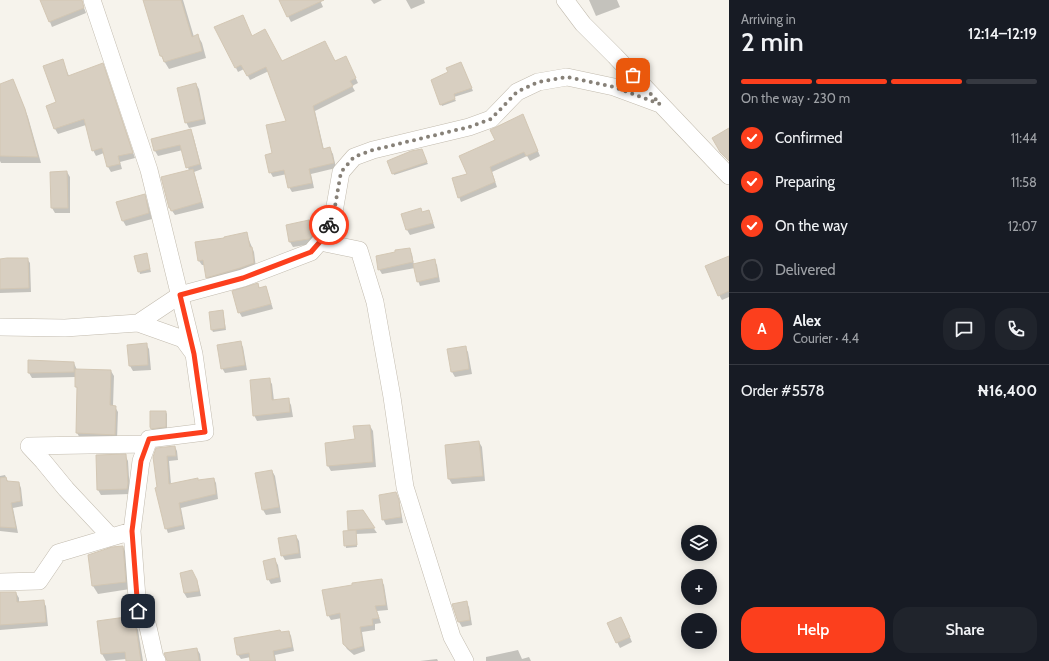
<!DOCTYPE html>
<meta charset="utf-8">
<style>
:root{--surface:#171b24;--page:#20242c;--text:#f1f3f6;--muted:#9ea1a6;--line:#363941;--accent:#fc3f1d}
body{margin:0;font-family:Cabin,sans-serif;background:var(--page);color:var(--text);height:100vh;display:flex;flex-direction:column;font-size:15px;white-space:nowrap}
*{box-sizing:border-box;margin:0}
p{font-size:13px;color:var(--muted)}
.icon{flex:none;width:22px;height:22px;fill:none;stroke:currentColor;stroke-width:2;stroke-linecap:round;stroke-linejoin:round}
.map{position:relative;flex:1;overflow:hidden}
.details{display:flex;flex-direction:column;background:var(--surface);width:320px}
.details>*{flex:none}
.fabs{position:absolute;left:681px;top:525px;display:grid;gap:8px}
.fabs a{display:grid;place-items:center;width:36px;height:36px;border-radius:50%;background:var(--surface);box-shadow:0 2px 10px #0003;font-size:20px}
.pin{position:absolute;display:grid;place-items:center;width:34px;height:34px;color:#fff;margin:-17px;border-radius:8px;box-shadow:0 2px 6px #0006}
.courier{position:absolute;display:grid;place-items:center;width:40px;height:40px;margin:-20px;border:3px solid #fc3f1d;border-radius:50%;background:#fff;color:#222;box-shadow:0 1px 5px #0007}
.summary em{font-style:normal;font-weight:600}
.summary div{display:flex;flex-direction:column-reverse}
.summary{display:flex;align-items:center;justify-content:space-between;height:68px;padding:0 12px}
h1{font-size:26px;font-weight:600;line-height:30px}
.bar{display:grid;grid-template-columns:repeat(4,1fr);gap:6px 4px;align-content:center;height:48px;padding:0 12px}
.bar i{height:5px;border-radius:3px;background:var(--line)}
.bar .current{background:var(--accent)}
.bar p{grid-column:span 4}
.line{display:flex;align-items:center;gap:10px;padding:0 12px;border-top:1px solid var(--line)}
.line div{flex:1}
.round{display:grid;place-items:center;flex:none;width:42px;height:42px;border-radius:16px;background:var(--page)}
ol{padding:0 12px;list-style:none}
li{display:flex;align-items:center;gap:12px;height:44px}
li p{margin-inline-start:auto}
li .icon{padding:4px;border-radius:50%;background:var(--accent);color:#fff;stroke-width:4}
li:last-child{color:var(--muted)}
li i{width:22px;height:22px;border:2px solid var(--line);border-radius:50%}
.button{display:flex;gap:8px;margin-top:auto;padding:8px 12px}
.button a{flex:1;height:46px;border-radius:16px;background:var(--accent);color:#fff;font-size:16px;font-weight:600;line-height:46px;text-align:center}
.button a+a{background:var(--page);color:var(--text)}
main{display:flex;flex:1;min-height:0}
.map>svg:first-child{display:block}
.shadow{fill:#0003}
.building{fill:#d8cfc1;stroke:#d3c7b4}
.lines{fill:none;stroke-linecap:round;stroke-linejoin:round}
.minor-casing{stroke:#c2bbae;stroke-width:18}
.minor{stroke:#fff;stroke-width:17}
.done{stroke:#878178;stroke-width:4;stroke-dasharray:0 7.2}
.route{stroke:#fc3f1d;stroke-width:5}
</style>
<main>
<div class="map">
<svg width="729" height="661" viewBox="0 0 729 661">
<rect width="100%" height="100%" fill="#f6f3ec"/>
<path class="shadow" d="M41 0H81L86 13 52 27Z
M144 0H183L194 37 198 36 202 43 206 58 169 69 161 56Z
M283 0H320L323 7 291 22 280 1Z
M371 0H382L374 4Z
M406 0H424L425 3 411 9Z
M589 0H617L620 7 596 16Z
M252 37 281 62H348L358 83 352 86 355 91 315 111 324 150 330 149 333 154 336 168 311 174 314 188 292 192 289 187 287 174 273 177 270 172 273 154 287 121 269 71 250 80 244 69 238 72 236 68Z
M62 60 69 76 105 69 135 158 120 162 122 169 111 172 108 167 104 153 96 156 93 150 86 125 58 134 55 129 47 106 57 103Z
M462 65 473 91 454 97 456 101 442 106 441 104Z
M13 80 28 117 41 163H1L0 161V85Z
M196 84 199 89 206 124 189 128 186 122Z
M525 120 540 156 530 161 527 156 492 172 497 187 461 202 459 197 469 174 496 140Z
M190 130 193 135 202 169 194 172 204 208 175 215 170 208 189 171 183 150 158 156 155 151 152 140Z
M422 152 428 164 394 175 393 173Z
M67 172 70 177V213H55L52 208Z
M144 195 147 201 152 219 126 226 123 221Z
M429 211 435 228 410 235 407 230Z
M309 222 312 227 314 241 312 244 293 247 290 242 287 225Z
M246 233 254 252 256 268 210 282 207 277 205 265H202L199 261 226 239Z
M409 249 412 254 414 265 434 260 437 265 440 282 420 286 418 281 415 268 382 274 379 269Z
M147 256 151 272 140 274 135 257Z
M729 257V297L722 300 719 295Z
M27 259 30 263 31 292 0 293V260Z
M258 284 260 289 266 288 268 293 273 309 242 317 239 312Z
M223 311 226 330 213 332 212 330Z
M240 342 243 347 247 370 225 373 222 368Z
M146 344 149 349 151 370 133 371 130 366 128 346Z
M465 347 468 352 472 374 455 377 452 372 448 350Z
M74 363 77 370 111 371 114 376 113 406 115 407 118 412 117 439 80 438 77 433 78 389 76 387V377L32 378 29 373Z
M269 379 272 384 274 401 288 399 291 405 293 417 257 421 254 415Z
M166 412 167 414V429L153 431 151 427Z
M370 426 373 431 376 467 331 471 328 466Z
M479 442 482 447 485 481 452 484 449 479 446 445Z
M175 447 177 451 178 460 169 461 171 484 197 479 198 481 214 479 216 483 218 499 181 508 185 529 168 533 166 528 158 488 154 457Z
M125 455 128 461 130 494 101 495 98 490 97 456Z
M272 471 275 476 281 513 266 515 263 510 256 474Z
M5 475 8 482 19 483 21 488 23 506 13 508 18 533 0 531V476Z
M396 494 399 499 403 523 386 525 383 519Z
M362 511 377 533 356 534 357 547 346 548 344 532 350 531 349 529Z
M296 536 299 541 301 558 285 560 282 555Z
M123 547 127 555 130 589 98 594 93 586Z
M275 560 278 565 281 582 271 584 268 579Z
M181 574 195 577 199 587 201 596 187 598 184 593Z
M381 580 384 585 388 610 377 611 381 623 375 624V630L362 632 365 651 354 655 347 649 344 644 342 618 331 620 328 615Z
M0 593H16L19 598V603L43 601 46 606 48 626 0 630Z
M466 602 469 607 472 625 462 627 459 622Z
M125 618 127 621 134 622 138 630 143 661H127L126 659 106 661 102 654 98 622Z
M624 623 632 642 620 648 617 642Z
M289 632 291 636 294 651 275 655 276 661H251V657L241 659 238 655 281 633Z
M197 649 200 654 201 661H174Z
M518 650 522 659 529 657 531 661H486V657Z
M437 659 438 661H420Z"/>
<path class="building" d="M40 0H82L84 8 49 22Z
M143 0H181L192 37 198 34 202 51 164 62 162 56H160Z
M279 0H324L287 17Z
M243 15 252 36 265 29 282 61 325 41 335 61 346 56 356 78 350 81 353 86 313 106 323 149 330 147 334 163 309 169 312 183 288 188 284 170 269 173 265 155 272 153 266 125 286 121 266 67 247 76 241 65 235 68 214 27Z
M63 59 68 76 103 63 133 153 118 156 120 164 107 167 102 148 92 151 84 119 54 129 46 106 56 102 43 66Z
M461 62 472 88 454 94 455 99 440 105 431 80 448 72 446 68Z
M13 79 25 109 38 157 0 156V84Z
M196 83 204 119 185 123 177 88Z
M523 114 538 151 526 156 524 152 490 167 495 182 458 198 452 178 467 174 459 156 495 140 490 130Z
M729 128V161L720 152 712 138Z
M191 129 200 164 186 168 180 145 154 151 151 139Z
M422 149 427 162 392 174 387 161 411 151Z
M193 169 202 202 171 211 170 208H169L161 177Z
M67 171 68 208H51L50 172Z
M145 194 149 213 122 221 116 202Z
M421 208 422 212 429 210 433 223 406 230 401 214Z
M309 220 312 236 309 239 289 242 286 225Z
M247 232 250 247H252L254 263 240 268 206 278 203 260 198 261 195 242 224 238V237Z
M410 248 413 262 378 270 376 256 395 252V250Z
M147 253 150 269 138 272 134 256Z
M729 256V291L718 296 705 266Z
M7 258H28L29 288 0 289V259Z
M435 259 438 277 417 282 413 264Z
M258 283 259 288 266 286 271 304 238 313 232 291Z
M223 310 225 328 211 330 209 312Z
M241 341 245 365 221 369 217 345Z
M147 343 148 365 129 366 127 345Z
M466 346 469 369 451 372 447 349Z
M28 360 74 362V372L28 373Z
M75 369 111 370 110 405 116 406 115 435 76 433 77 387H75Z
M270 378 272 400 289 398 290 412 253 416 250 380Z
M150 411H166V427L151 429 150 427Z
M370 425 373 462 327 466 325 443 355 439 353 426Z
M479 441 483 476 448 479 445 445Z
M175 446 176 456H167L169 484 198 478V480L214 478 216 494 179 503 183 525 165 529 155 488 157 487 153 457 156 448Z
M126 454 128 483 127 489 97 490 96 455Z
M272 470 279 507 262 510 255 473Z
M6 477 7 481 19 482 21 501 11 503 16 528 0 527V478Z
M396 492 399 500 401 517 382 520 379 495Z
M363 510 375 528 348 530 347 511Z
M356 530 357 545 344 546 343 531Z
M296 535 299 553 281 556 278 538Z
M123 546 126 582 92 586 88 555 112 547Z
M275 558 279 577 267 580 263 561Z
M192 570 197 580 199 591 184 593 180 573Z
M382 579 386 605 375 606 379 618 372 619 373 625 360 627 363 646 350 650 343 644 340 613 327 616 322 590 352 585V583Z
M0 592H16L17 602 44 600 46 622 0 625Z
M467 601 470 620 458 622 452 604Z
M126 617V620H132L135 622 141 661H126L125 652 101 654 97 621Z
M621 617 630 637 616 643 607 623Z
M280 630 281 632 289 631 292 647 273 651 275 661H250L249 653 237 655 234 638Z
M197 648 199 661H167L164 653Z"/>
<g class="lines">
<g class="minor-casing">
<path id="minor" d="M92 0 149 170 194 354
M565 0 583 24 615 56 729 176
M320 242 359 250 375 302 392 397 405 487 452 637 465 661
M0 327 65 328 138 323 180 295 243 278 311 252 325 236 334 212 341 172 354 157 373 150 469 127 491 119 517 92 538 82 567 77 614 87 660 104
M132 531 141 461 149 439 205 432 194 354 183 339 138 323
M111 537 66 489 43 461 29 446 147 444
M0 582 39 581 58 553 132 531 138 611 145 618 148 627 155 658 157 661"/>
</g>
<use href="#minor" class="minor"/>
</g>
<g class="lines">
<path class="done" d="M329 225 334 212 341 172 354 157 373 150 469 127 491 119 517 92 538 82 567 77 614 87 660 104 633 75"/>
<path class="route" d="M138 611 132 531 141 461 149 439 205 432 194 354 180 295 243 278 311 252 325 236 329 225"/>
</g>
</svg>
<div class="fabs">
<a><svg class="icon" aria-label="layers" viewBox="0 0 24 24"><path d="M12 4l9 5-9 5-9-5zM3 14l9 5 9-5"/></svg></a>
<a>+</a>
<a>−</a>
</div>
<div class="pin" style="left:633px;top:75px;background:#ea580c"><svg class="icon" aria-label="bag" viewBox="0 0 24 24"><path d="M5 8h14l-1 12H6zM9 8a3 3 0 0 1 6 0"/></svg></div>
<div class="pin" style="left:138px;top:611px;background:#1f2937"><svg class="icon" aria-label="home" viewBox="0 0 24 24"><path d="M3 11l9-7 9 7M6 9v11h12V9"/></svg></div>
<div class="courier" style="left:329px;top:225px"><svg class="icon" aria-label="bike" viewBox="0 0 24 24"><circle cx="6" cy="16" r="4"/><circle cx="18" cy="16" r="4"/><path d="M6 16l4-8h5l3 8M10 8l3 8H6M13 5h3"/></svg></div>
</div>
<section class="details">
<div class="summary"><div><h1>2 min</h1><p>Arriving in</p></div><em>12:14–12:19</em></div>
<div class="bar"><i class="current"></i><i class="current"></i><i class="current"></i><i></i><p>On the way · 230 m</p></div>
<ol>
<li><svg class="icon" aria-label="check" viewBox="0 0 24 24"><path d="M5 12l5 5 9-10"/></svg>Confirmed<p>11:44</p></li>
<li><svg class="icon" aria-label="check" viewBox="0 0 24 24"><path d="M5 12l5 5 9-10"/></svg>Preparing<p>11:58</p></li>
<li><svg class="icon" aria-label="check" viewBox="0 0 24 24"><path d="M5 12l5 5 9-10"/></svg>On the way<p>12:07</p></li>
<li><i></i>Delivered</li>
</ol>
<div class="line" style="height:72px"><b class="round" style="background:var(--accent);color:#fff">A</b><div><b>Alex</b><p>Courier · 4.4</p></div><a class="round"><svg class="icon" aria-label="chat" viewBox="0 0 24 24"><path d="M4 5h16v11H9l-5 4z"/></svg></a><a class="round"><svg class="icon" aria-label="phone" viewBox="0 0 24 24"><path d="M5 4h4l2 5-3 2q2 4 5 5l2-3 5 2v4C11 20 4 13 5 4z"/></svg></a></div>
<div class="line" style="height:52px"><div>Order #5578</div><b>₦16,400</b></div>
<div class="button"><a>Help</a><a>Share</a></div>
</section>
</main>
